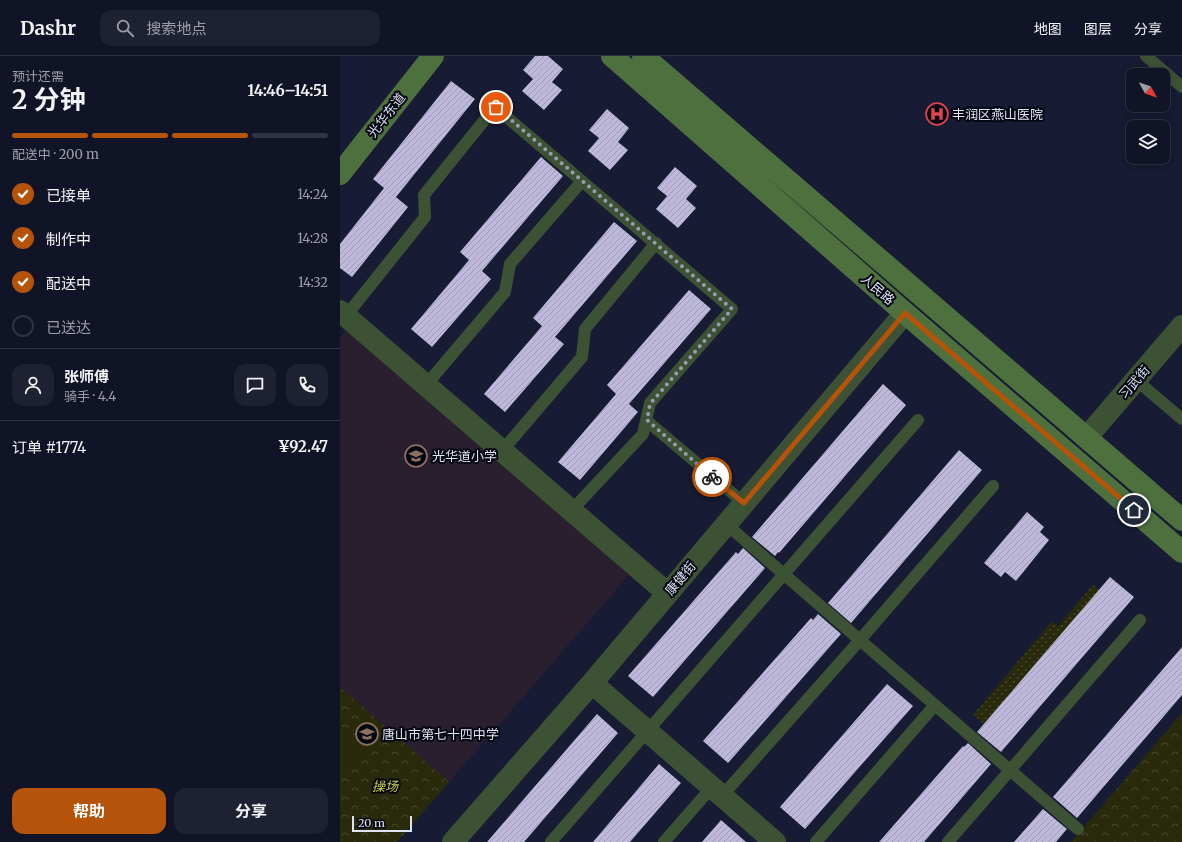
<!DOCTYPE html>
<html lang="zh">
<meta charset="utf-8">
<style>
:root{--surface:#111426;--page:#1e2132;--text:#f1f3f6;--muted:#9c9ea7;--line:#303343;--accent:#b45309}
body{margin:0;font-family:Merriweather,"Noto Sans SC",serif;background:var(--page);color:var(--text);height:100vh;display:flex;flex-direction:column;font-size:15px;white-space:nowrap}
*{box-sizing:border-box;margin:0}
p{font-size:13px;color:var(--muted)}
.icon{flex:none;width:22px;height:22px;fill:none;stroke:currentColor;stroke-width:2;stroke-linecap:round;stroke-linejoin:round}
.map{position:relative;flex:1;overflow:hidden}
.side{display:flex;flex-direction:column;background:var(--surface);width:340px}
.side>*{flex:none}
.needle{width:26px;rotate:130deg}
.controls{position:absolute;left:786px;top:12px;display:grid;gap:8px}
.controls a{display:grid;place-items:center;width:44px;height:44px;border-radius:8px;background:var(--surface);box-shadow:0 2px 10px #0003,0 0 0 1px var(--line);font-size:20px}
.scale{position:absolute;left:12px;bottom:10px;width:60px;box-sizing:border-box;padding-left:4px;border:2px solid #dee2f3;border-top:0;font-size:11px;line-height:14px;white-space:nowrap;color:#dee2f3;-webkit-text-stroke:3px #050711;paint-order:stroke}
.pin{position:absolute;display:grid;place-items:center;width:34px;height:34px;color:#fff;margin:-17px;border:2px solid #fff;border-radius:50%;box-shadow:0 1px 4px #0007}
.courier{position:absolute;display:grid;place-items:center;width:40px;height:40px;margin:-20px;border:3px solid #b45309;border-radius:50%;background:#fff;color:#222;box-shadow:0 1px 5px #0007}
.summary em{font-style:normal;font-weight:700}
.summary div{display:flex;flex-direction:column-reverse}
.summary{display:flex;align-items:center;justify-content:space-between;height:68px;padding:0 12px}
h1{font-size:26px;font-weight:700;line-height:30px}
.bar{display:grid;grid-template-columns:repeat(4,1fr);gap:6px 4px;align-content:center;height:48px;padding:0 12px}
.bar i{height:5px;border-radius:3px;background:var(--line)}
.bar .selected{background:var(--accent)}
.bar p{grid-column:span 4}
.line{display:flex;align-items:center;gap:10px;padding:0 12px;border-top:1px solid var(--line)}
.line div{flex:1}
.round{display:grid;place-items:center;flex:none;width:42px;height:42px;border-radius:12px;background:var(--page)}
ol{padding:0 12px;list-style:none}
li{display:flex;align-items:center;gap:12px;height:44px}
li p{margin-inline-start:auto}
li .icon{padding:4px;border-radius:50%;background:var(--accent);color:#fff;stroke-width:4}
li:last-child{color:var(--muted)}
li i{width:22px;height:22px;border:2px solid var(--line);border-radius:50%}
.primary-button{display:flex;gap:8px;margin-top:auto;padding:8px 12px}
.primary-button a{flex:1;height:46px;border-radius:12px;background:var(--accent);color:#fff;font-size:16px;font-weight:700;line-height:46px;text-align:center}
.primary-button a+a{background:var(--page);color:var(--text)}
header{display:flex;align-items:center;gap:24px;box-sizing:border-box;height:56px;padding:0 20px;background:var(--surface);border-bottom:1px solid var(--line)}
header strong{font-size:19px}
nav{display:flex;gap:22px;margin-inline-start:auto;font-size:14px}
.search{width:280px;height:36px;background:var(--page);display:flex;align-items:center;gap:10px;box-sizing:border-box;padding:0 14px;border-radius:12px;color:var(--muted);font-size:15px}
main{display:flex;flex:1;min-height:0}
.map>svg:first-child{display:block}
.education{fill:#2a1f2e}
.park{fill:url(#park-crowns)}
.garden{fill:url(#garden-dots)}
.pitch{fill:#282a0b}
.building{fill:url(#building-hatch)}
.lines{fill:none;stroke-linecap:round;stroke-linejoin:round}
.lane{stroke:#3d5234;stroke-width:12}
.street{stroke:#3d5234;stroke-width:22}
.secondary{stroke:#4e703f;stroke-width:22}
.done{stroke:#989cb0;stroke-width:4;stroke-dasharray:0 7.2}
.route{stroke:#b45309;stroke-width:5}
.labels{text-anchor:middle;stroke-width:4;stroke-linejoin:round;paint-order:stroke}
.poi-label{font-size:13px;fill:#dee2f3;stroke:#050711;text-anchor:start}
.street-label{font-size:13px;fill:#dee2f3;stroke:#050711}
.park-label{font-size:13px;font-style:italic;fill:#c9d04a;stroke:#050711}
</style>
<header>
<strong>Dashr</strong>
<div class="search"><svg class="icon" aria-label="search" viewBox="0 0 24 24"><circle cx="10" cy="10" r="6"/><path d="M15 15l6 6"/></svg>搜索地点</div>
<nav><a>地图</a><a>图层</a><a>分享</a></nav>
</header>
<main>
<section class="side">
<div class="summary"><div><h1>2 分钟</h1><p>预计还需</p></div><em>14:46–14:51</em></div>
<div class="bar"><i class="selected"></i><i class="selected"></i><i class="selected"></i><i></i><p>配送中 · 200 m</p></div>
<ol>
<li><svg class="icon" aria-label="check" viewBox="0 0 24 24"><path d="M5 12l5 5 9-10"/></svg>已接单<p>14:24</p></li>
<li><svg class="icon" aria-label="check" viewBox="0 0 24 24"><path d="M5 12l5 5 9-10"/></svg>制作中<p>14:28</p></li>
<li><svg class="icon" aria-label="check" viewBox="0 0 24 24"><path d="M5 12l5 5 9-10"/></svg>配送中<p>14:32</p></li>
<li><i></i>已送达</li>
</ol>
<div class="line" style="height:72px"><a class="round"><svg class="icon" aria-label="person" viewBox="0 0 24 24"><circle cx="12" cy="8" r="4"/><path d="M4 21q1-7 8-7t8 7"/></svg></a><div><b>张师傅</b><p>骑手 · 4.4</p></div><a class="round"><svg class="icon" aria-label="chat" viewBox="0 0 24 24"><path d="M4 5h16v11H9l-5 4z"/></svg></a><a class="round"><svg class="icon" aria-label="phone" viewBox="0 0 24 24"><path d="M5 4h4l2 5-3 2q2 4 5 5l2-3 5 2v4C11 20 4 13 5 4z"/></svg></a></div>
<div class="line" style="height:52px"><div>订单 #1774</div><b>¥92.47</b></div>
<div class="primary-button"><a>帮助</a><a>分享</a></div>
</section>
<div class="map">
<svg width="842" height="786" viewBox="0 0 842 786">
<defs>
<pattern id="park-crowns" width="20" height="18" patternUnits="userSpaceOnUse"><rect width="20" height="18" fill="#282a0b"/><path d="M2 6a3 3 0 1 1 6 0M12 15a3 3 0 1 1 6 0" fill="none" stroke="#47492f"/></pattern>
<pattern id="garden-dots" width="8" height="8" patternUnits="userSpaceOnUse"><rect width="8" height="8" fill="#282a0b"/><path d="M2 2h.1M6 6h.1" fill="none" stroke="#47492f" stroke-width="1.8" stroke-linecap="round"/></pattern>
<pattern id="building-hatch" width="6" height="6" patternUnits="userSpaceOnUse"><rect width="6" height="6" fill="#beb9db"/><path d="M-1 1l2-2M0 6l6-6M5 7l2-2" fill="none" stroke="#9f9cb6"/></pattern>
</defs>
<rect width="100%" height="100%" fill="#171b33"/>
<path class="education" d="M7 273 289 519 57 786H0V282Z"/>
<path class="park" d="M0 631 109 726 57 786H0Z
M842 657V786H731Z"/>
<path class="garden" d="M753 529 761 536 646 670 633 659 712 565 718 570Z"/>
<path class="pitch" d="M0 669 16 682 23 695 0 722Z"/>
<path class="building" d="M195 0H208L223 13 212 26 222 34 204 54 182 35 193 23 183 14Z
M111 25 135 43 56 141 45 132 68 151 12 221 0 212V188L44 132 33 123Z
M267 53 289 72 278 86 288 94 270 114 248 95 259 82 249 74Z
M201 101 223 120 142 215 151 223 92 291 71 273 129 204 120 196Z
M335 111 357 130 346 143 356 152 338 172 316 153 327 140 317 132Z
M274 166 297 185 215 281 224 288 165 356 144 338 202 270 193 262Z
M349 234 371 253 289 348 298 356 240 424 218 406 276 338 267 329Z
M543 328 566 349 439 497 438 496 435 500 412 481Z
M619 394 642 414 511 567 488 547Z
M687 456 704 471 700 476 709 484 676 525 665 516 661 521 644 507Z
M403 492 425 512 313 641 288 620 396 496 398 498Z
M770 521 794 541 661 696 637 676Z
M478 558 501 578 388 707 363 685 471 562 473 564Z
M842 591V639L737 762 713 741Z
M547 628 573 650 465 773 440 751Z
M257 658 278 677 184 786H147Z
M628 687 651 708 584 786H539L623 690 624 691Z
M319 708 341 727 290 786H253Z
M703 753 727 773 716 786H674Z
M381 764 406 786H362Z"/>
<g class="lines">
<path class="lane" d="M806 0 842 31
M6 260 85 161 84 139 155 51 392 253 310 347 303 378 231 455
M796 324 842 363
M86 329 165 236 170 208 242 125
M307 365 404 447
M162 395 242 301 245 273 316 187
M386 468 738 773
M382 740 520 584 653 430
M211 786 578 364
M324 786 372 731
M476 786 595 649
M608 786 800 564"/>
<path class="street" d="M0 255 327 537
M747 381 842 270
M252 627 435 786
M113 786 252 627 565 257"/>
<path class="secondary" d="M272 0 565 257 842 496
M303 0 842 464
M0 118 93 0"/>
</g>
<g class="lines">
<path class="done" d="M156 51 392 253 310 348 307 364 372 421"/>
<path class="route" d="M372 421 404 447 565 257 794 454"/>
</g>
<defs>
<g id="hospital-ring" transform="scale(1.15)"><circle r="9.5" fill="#050711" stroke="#e0444e" stroke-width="1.5"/><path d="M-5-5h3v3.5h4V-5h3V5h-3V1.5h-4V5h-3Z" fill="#e0444e"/></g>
<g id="school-ring" transform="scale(1.15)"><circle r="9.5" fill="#050711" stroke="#8d6e63" stroke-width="1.5"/><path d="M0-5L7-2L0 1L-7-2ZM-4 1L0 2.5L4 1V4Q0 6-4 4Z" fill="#8d6e63"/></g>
</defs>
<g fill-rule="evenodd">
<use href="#hospital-ring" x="597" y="58"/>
<use href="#school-ring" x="76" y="400"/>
<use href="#school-ring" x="27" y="678"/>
</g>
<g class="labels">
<g class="poi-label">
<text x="612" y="63">丰润区燕山医院</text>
<text x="92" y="405">光华道小学</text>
<text x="42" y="683">唐山市第七十四中学</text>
</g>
<g class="street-label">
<text transform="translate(46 59) rotate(-52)" y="5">光华东道</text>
<text transform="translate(538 233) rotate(41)" y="5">人民路</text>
<text transform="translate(794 326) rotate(-49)" y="5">习武街</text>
<text transform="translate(340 522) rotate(-50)" y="5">康健街</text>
</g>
<g class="park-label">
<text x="45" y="735">操场</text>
</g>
</g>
</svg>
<div class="controls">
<a><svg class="needle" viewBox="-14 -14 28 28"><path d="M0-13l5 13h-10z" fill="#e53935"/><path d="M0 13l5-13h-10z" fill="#9c9ea7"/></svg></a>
<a><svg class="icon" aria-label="layers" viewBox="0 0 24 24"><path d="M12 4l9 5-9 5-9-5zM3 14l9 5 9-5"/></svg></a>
</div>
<div class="scale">20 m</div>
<div class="pin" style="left:156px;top:51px;background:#ea580c"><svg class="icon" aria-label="bag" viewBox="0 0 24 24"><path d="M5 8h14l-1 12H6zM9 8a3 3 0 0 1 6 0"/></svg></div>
<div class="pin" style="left:794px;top:454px;background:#1f2937"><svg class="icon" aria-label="home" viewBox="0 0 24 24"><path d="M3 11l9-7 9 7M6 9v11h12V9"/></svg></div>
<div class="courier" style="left:372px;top:421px"><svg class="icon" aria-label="bike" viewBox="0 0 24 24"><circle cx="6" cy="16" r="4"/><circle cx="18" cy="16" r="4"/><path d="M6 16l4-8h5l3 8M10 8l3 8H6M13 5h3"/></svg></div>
</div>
</main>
